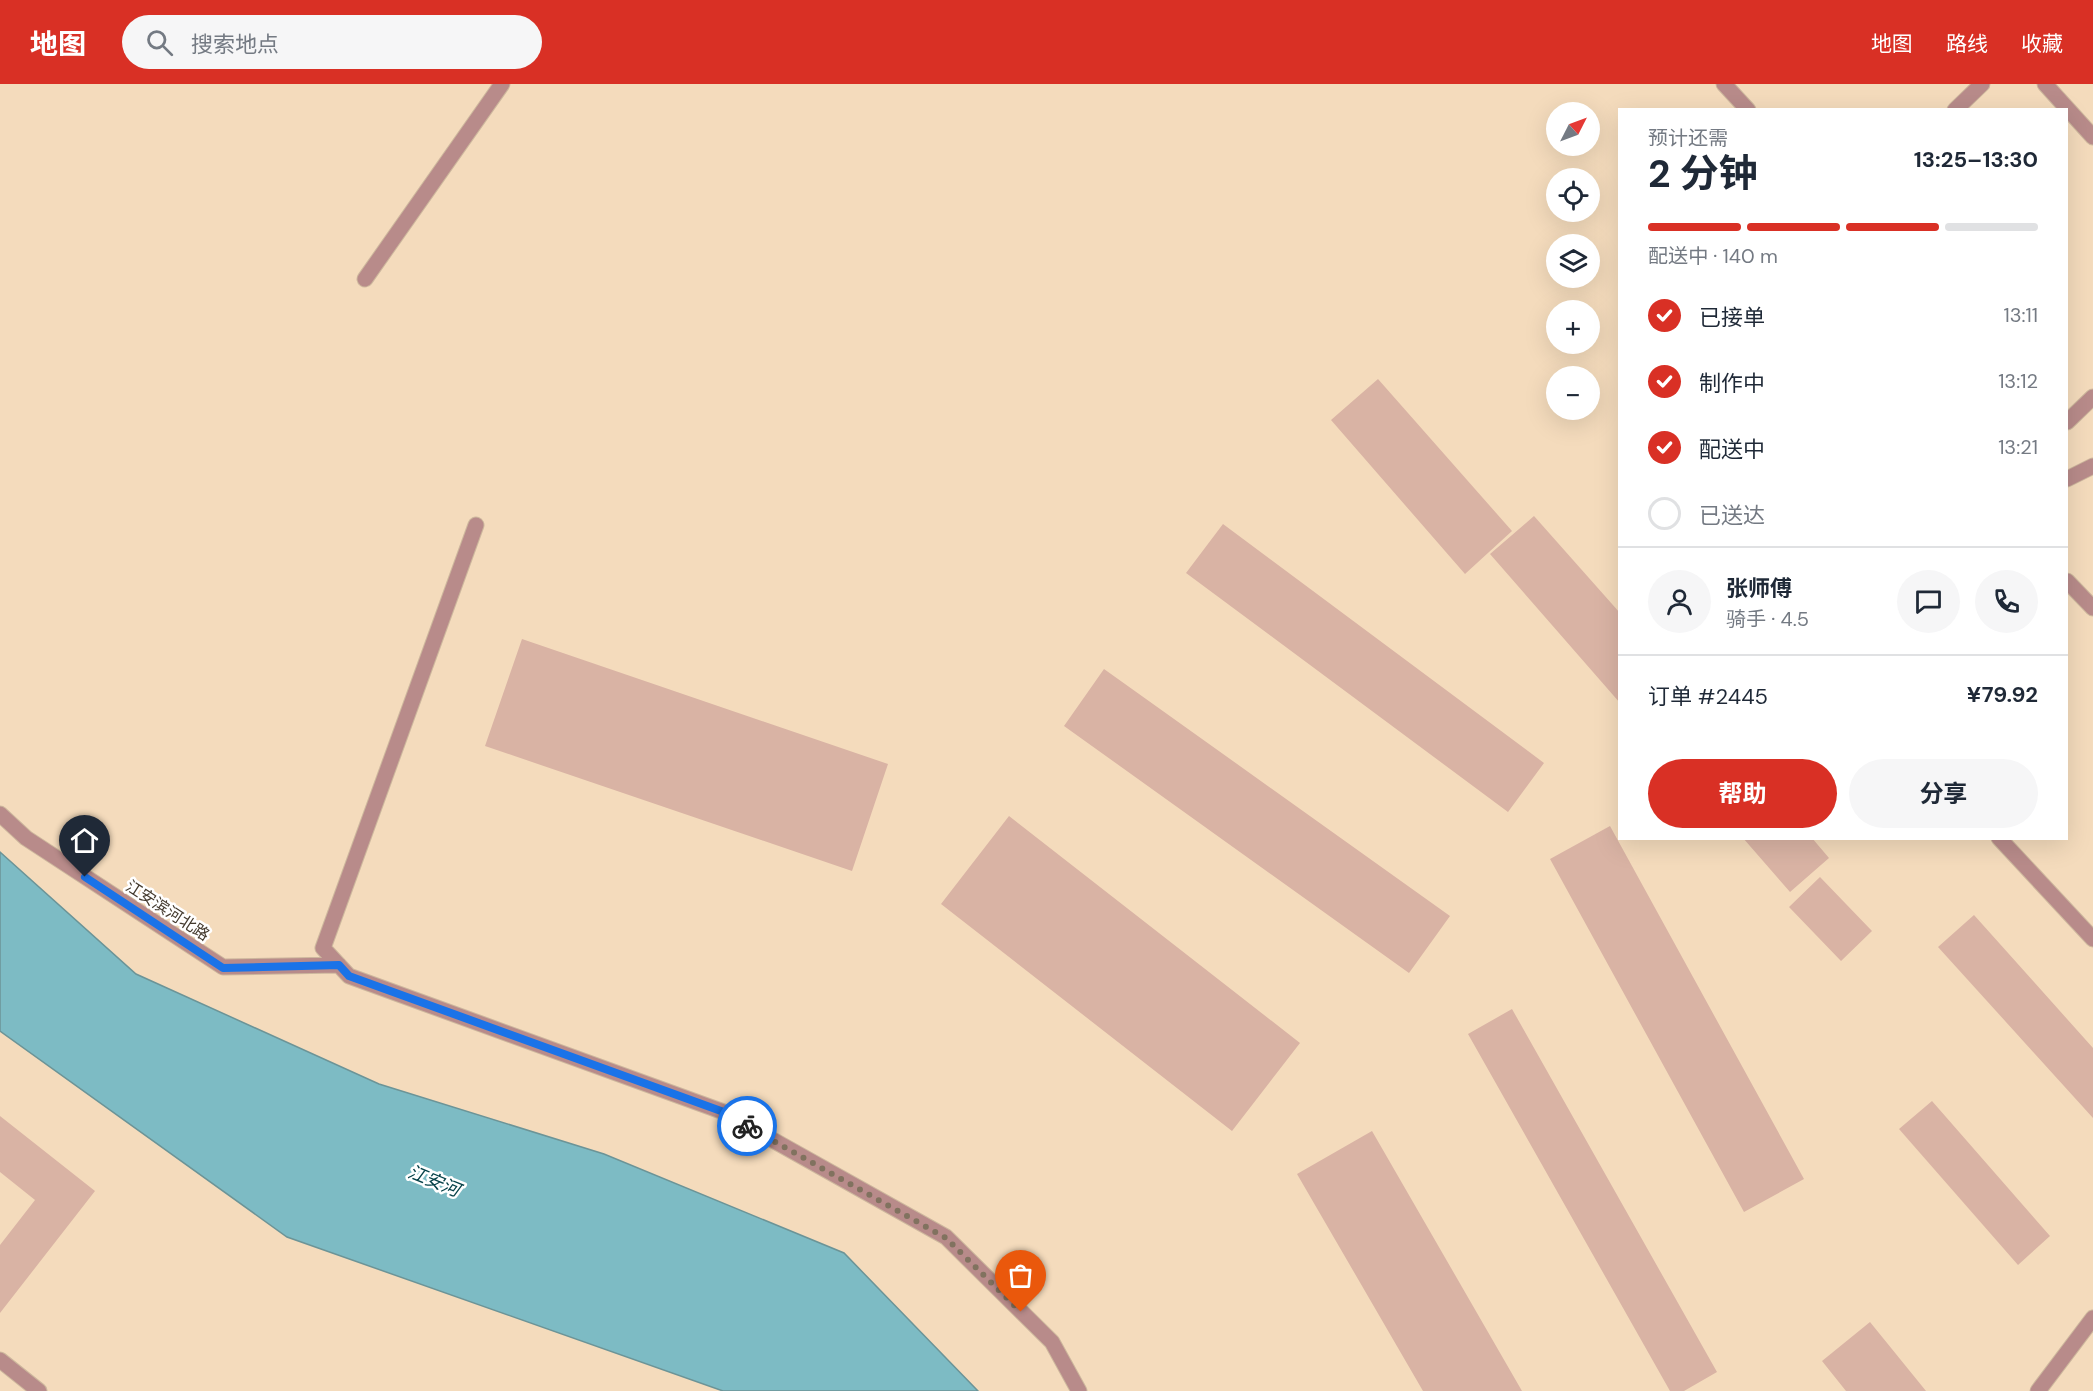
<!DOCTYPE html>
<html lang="zh">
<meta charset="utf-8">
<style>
:root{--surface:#fff;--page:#f6f6f7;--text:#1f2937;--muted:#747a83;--line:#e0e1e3;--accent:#d93025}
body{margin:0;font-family:"DM Sans","Noto Sans SC",sans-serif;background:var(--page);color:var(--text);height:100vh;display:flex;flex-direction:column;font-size:22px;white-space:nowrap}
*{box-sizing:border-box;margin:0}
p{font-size:20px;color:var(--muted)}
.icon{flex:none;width:33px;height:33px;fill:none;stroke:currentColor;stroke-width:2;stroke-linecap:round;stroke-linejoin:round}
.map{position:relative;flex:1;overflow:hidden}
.drawer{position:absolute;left:1618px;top:24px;width:450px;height:732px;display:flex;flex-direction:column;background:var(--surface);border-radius:0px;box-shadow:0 6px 24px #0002}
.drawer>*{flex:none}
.needle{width:39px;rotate:48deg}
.fabs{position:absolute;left:1546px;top:18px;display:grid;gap:12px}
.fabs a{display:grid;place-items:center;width:54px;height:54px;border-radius:50%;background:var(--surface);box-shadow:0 6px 24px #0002;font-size:30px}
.pin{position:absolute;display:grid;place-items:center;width:51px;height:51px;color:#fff;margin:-62px -26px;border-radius:50% 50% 50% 0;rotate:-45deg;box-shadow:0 0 6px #0007}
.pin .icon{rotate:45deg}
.courier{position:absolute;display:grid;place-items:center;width:60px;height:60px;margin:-30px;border:4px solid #1a73e8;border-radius:50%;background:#fff;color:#222;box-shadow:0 2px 8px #0007}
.summary em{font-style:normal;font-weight:700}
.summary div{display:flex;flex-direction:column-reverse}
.summary{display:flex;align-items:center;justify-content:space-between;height:102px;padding:0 30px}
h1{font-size:39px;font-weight:700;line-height:45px}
.bar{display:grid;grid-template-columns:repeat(4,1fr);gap:9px 6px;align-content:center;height:72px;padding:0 30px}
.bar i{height:8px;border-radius:4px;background:var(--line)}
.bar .active{background:var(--accent)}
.bar p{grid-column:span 4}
.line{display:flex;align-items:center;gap:15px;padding:0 30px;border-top:2px solid var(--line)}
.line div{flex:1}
.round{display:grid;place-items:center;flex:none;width:63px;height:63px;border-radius:32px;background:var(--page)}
ol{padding:0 30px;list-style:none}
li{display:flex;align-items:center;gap:18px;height:66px}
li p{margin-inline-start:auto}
li .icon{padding:6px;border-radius:50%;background:var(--accent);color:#fff;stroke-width:4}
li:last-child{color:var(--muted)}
li i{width:33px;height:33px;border:3px solid var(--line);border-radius:50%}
.cta{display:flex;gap:12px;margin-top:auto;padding:12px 30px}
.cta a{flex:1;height:69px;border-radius:36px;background:var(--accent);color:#fff;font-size:24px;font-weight:700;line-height:69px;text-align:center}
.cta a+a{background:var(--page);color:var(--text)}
header{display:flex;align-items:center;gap:36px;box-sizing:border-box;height:84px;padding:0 30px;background:var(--accent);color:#fff}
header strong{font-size:28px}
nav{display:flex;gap:33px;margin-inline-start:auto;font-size:21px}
.search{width:420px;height:54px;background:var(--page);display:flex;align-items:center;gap:15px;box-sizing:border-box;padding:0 21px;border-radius:33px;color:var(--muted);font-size:22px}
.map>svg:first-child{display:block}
.water{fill:#7dbbc4;stroke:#6c9497;stroke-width:1.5}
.building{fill:#d9b3a4}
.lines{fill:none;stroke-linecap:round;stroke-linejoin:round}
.minor-casing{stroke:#cdb79d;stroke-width:17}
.minor{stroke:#b88b8a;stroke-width:15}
.done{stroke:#81725f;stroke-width:6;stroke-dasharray:0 10.8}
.route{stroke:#1a73e8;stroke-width:8}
.labels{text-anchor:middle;stroke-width:5;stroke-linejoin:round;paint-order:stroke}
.street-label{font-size:16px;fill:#43392d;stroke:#fff}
.water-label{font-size:18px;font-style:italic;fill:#054148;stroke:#fff}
</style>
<header>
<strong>地图</strong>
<div class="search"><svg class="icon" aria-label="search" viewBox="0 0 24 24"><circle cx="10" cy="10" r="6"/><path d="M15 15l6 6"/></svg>搜索地点</div>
<nav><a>地图</a><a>路线</a><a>收藏</a></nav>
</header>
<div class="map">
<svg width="2093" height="1307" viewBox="0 0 2093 1307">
<rect width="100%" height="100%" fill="#f4dbbc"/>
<path class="water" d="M0 768 136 890 379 1000 604 1070 844 1169 978 1307H723L287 1153 0 947Z"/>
<path class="building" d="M1378 295 1512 447 1465 490 1331 336Z
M1534 432 1620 529V619L1490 470Z
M1223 440 1544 679 1508 728 1186 489Z
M522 555 888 680 852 787 485 662Z
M1104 585 1450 832 1409 889 1064 642Z
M1009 732 1300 959 1232 1047 941 820Z
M1610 742 1804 1095 1744 1128 1550 775Z
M1743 754H1812L1829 774 1790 808Z
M1820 793 1872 847 1841 877 1789 823Z
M1974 831 2093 964V1034L1938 863Z
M1512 925 1717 1288 1684 1307H1670L1468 950Z
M1932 1017 2050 1152 2018 1181 1899 1045Z
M0 1032 95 1107 0 1229V1161L35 1116 0 1088Z
M1372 1047 1522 1307H1423L1297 1090Z
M1870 1238 1926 1307H1846L1822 1277Z"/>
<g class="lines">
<g class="minor-casing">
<path id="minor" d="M1724 0 1748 26
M2045 0 2093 53
M1955 26 1982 0
M365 195 502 0
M2067 338 2093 313
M2067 395 2093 382
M476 441 323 864 349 892 721 1027 946 1153 1052 1258 1079 1307
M2067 497 2093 524
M0 730 26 754 223 883 339 881
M1999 754 2093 855
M0 1276 39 1307
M2038 1307 2093 1234"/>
</g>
<use href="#minor" class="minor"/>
</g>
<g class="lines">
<path class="done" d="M747 1042 946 1154 1021 1228"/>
<path class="route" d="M85 793 223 884 339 881 349 892 721 1027 747 1042"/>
</g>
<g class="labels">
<g class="street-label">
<text transform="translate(168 826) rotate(33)" y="6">江安滨河北路</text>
</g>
<g class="water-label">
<text transform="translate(434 1097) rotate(22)" y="6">江安河</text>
</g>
</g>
</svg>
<div class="fabs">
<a><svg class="needle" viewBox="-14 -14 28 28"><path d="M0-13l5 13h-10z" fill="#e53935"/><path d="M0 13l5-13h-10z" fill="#747a83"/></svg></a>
<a><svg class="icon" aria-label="locate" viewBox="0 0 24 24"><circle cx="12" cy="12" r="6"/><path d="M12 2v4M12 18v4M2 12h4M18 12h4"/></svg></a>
<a><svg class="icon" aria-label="layers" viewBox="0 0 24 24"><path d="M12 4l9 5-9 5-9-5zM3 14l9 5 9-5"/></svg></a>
<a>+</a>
<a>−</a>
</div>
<div class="pin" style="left:1021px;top:1228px;background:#ea580c"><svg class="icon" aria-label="bag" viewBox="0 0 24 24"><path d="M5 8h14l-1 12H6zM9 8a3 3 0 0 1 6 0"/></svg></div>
<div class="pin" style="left:85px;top:793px;background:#1f2937"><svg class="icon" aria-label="home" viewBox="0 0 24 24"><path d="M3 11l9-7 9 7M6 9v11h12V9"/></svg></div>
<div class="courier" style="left:747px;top:1042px"><svg class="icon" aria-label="bike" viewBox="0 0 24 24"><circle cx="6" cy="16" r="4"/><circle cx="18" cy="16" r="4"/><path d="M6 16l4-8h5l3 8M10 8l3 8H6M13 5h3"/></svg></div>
<section class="drawer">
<div class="summary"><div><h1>2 分钟</h1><p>预计还需</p></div><em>13:25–13:30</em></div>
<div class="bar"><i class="active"></i><i class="active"></i><i class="active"></i><i></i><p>配送中 · 140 m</p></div>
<ol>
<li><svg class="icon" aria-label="check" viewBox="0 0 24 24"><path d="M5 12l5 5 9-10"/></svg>已接单<p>13:11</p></li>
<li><svg class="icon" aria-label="check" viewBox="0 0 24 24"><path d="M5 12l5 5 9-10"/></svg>制作中<p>13:12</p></li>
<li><svg class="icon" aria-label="check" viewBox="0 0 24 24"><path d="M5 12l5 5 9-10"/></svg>配送中<p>13:21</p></li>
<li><i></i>已送达</li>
</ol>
<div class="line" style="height:108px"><a class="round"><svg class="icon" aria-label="person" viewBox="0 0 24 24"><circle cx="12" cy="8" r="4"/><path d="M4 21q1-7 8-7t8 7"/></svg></a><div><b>张师傅</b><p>骑手 · 4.5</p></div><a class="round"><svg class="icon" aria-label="chat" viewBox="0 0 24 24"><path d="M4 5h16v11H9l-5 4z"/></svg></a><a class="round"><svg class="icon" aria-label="phone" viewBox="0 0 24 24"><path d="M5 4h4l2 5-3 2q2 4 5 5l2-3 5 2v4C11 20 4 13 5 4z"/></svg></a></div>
<div class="line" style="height:78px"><div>订单 #2445</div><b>¥79.92</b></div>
<div class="cta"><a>帮助</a><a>分享</a></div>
</section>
</div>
